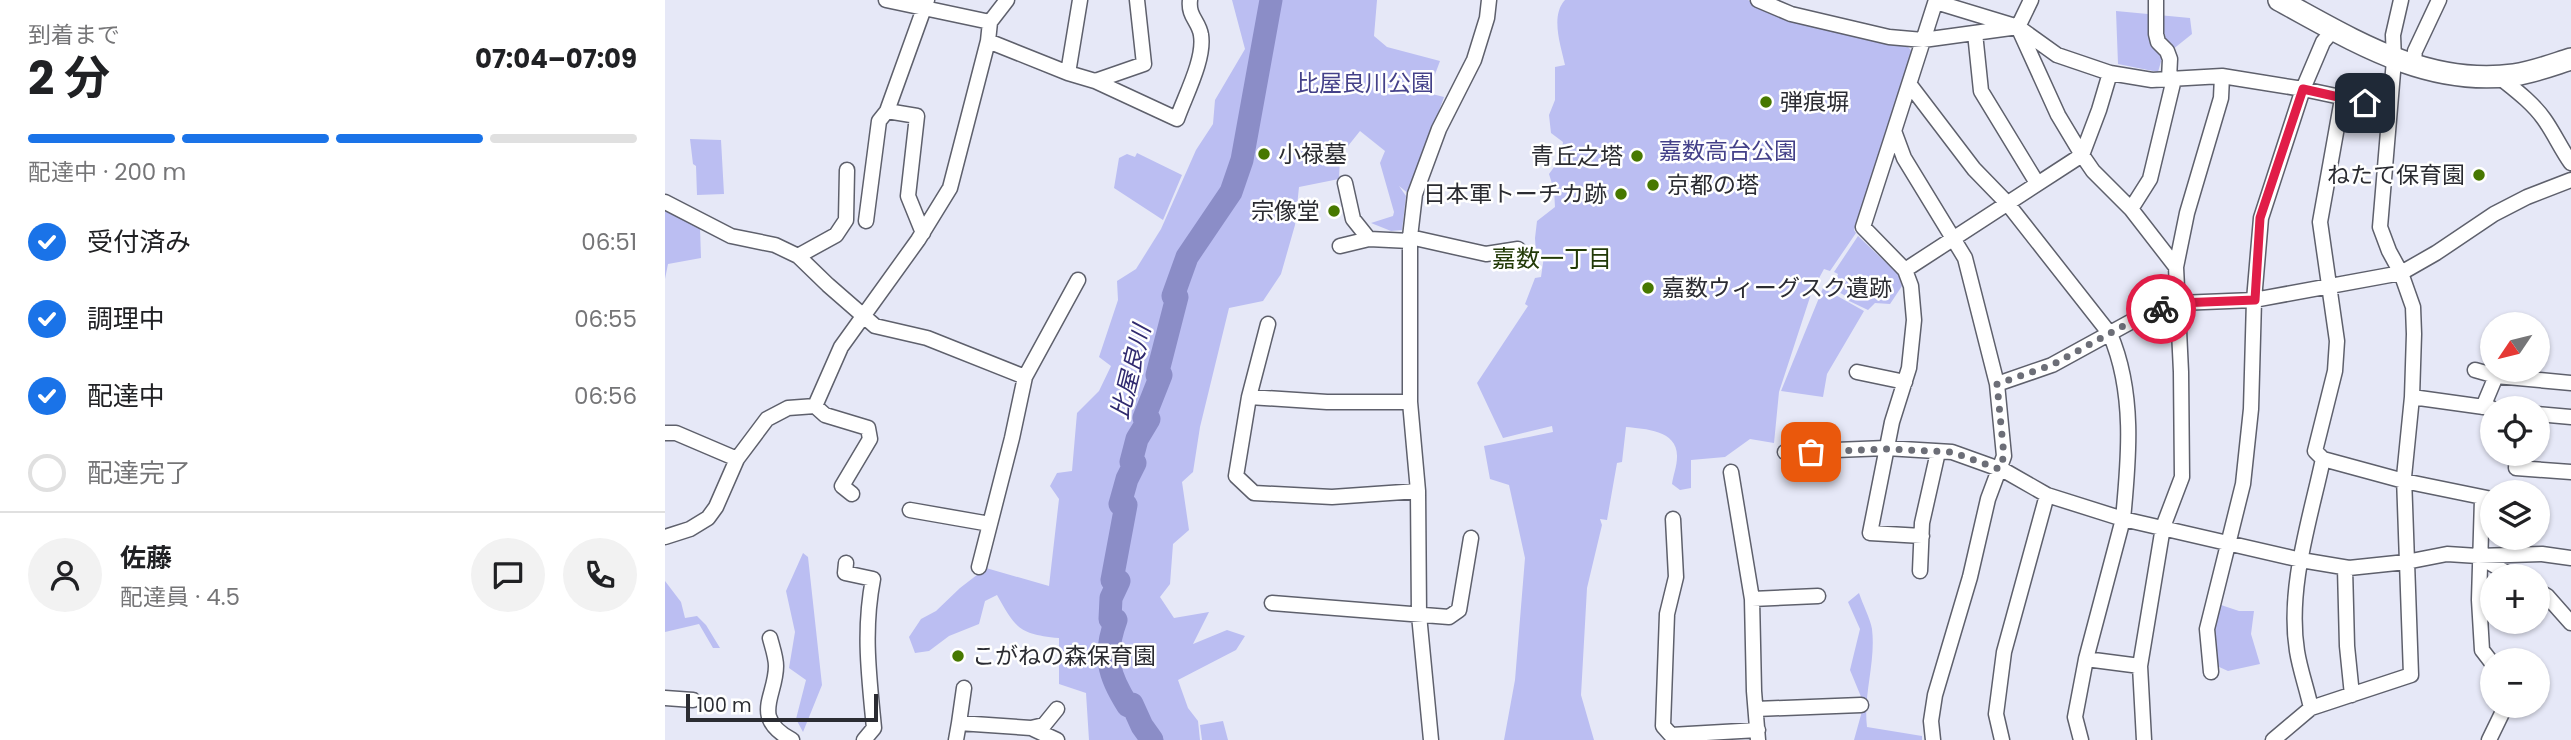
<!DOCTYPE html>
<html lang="ja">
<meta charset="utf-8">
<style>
:root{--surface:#fff;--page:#f2f2f2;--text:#202124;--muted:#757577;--line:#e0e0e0;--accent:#1a73e8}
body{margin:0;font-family:Poppins,"Noto Sans JP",sans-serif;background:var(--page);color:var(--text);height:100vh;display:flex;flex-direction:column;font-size:26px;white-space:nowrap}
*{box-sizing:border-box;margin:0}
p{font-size:23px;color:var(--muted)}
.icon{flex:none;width:38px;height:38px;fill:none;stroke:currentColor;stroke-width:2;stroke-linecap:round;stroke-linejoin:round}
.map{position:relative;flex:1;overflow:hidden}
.sheet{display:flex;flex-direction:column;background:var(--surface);width:665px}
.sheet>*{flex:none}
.needle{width:46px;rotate:235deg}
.fabs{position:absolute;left:1815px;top:312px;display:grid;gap:14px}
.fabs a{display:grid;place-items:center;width:70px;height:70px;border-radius:50%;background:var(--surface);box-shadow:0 2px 5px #0004;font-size:35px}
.scale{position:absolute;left:21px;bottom:18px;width:192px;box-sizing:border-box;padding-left:7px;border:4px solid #2b2c32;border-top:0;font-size:19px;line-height:24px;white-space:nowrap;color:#2b2c32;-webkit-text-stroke:5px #fff;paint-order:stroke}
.pin{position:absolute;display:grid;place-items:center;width:60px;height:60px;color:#fff;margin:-30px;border-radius:14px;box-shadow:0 4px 10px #0006}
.courier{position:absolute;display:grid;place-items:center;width:70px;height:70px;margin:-35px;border:5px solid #e11d48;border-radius:50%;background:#fff;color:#222;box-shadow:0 2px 9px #0007}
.head em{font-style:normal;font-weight:700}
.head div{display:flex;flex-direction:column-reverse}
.head{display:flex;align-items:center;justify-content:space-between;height:119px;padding:0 28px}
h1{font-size:46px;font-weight:700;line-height:52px}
.bar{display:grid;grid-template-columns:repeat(4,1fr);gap:10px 7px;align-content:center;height:84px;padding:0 28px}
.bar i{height:9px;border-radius:5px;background:var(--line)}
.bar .active{background:var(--accent)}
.bar p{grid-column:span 4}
.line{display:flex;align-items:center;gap:18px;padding:0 28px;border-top:2px solid var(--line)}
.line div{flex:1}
.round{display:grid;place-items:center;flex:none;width:74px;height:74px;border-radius:37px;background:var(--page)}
ol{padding:0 28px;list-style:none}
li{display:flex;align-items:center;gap:21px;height:77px}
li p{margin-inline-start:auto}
li .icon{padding:7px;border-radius:50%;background:var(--accent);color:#fff;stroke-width:4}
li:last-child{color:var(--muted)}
li i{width:38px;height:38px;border:4px solid var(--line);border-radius:50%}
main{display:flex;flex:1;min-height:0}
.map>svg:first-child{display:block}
.green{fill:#bbbef2}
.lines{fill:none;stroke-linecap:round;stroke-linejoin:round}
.river{stroke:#8b8dc7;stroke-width:23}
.street-casing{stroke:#5e606c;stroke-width:17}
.secondary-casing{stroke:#5e606c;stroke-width:24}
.street{stroke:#fff;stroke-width:14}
.secondary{stroke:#fff;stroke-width:21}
.done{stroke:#6c6e77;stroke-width:7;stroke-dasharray:0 12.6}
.route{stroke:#e11d48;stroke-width:9}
.poi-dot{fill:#477800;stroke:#fff;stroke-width:2.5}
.labels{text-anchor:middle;stroke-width:5;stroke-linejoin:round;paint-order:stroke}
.park-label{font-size:23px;fill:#444189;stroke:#fff}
.poi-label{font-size:23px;fill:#2b2c32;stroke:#fff;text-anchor:start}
.neighbourhood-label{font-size:24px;fill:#223a07;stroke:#fff}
.water-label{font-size:24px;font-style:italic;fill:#302a6f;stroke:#fff}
</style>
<main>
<section class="sheet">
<div class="head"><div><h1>2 分</h1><p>到着まで</p></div><em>07:04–07:09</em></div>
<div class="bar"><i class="active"></i><i class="active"></i><i class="active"></i><i></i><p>配達中 · 200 m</p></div>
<ol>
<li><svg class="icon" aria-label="check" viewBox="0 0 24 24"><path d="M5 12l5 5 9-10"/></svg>受付済み<p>06:51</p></li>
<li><svg class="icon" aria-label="check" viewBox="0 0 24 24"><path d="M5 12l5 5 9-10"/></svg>調理中<p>06:55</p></li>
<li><svg class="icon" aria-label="check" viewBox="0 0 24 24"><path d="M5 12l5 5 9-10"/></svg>配達中<p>06:56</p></li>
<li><i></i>配達完了</li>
</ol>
<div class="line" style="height:126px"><a class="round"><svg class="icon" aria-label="person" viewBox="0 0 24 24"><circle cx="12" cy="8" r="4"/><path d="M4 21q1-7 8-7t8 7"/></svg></a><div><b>佐藤</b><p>配達員 · 4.5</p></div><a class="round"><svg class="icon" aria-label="chat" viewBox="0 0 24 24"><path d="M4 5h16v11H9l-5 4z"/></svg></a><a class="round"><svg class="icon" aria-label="phone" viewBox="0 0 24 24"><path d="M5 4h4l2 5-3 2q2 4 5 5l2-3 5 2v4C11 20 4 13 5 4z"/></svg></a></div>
</section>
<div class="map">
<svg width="1906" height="740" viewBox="0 0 1906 740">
<rect width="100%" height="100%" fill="#e6e8f7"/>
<path class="green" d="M567 0H712L709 36 722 47 775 61 763 93 779 97 744 194 734 186 741 196 737 230 726 231 706 223 728 216 729 212 715 163 720 151 695 131 675 156 674 179 634 187 630 225 616 274 598 301 564 308 535 427 528 472 517 482 524 530 508 544 505 584 495 597 509 618 544 612 528 644 562 630 580 636 571 650 513 680 523 708 533 721 535 740H424L421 693 394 684V638C354 634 351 629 332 595L320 601 314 624 284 636 264 651 250 653 244 637 256 619 271 611 295 588 321 568 384 586 394 499 385 486 392 473 407 471 412 413 434 391 446 366 434 357 453 300 452 281 471 269 496 229 531 150 548 124 550 100 580 49Z
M900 0H1083L1105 11 1243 47 1248 52 1189 230 1191 233 1165 271 1159 269 1147 291 1114 392 1109 443 1085 439 1060 457 1026 460V488L1015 490 1007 484C1008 476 1012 466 1012 457 1013 430 980 429 961 427L957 462 952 463 942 520 935 519 937 525 922 588 916 695 929 740H839L850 680 860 558 844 485 825 479 819 446 888 432 887 426 838 438 812 383 863 306 860 304 870 278 876 277 879 256 871 255 870 238 872 221 890 207 889 190 884 174 895 159 898 142 886 133 884 115 890 100V67L900 65C896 46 885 16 900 0Z
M1451 11 1525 18 1527 34 1497 58 1493 72 1453 64Z
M25 139 56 140 59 194 32 195 31 166 28 164Z
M472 153 517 175 498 220 449 188 454 158 462 154 470 157Z
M0 209 35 227 36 258 3 264 0 279Z
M1193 236 1233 274 1237 286 1225 304 1210 303 1203 310 1180 299 1181 296 1162 286 1165 281 1170 283 1173 274 1169 272Z
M1158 288 1199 311 1162 374 1158 397 1116 391Z
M138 553 143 557 157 685 138 732 131 719 141 680 124 668 130 632 121 591Z
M0 581 16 602 20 618 32 616 41 625 55 648H48L34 624 0 632Z
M1194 593C1198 605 1205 618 1207 629 1211 662 1198 695 1202 727L1257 736V740H1189L1199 704 1185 670 1195 629 1183 602Z
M1553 604 1574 611H1589L1586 634 1595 664 1563 671 1552 666 1546 630Z
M558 721 563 740H537L535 725Z"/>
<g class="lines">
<path class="river" d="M487 740 477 726 467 704 463 706C443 675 438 655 451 620L445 619 446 598 454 581 447 580 461 505 455 504 462 479 470 463 466 462 472 439 484 419 479 418 496 375H492L512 297 508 296 522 257 566 192 577 160 606 0"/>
<g class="street-casing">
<path id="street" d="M221 0 325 22
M1093 0 1126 14 1224 37 1258 40 1353 27 1366 0
M1491 0V34L1493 42 1502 51 1505 59 1504 79
M1271 2 1353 27 1392 55 1445 73 1487 80 1557 76 1638 89 1723 107
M1353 27 1393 115 1417 155 1428 171 1466 209 1511 267 1516 372 1517 477 1498 527 1475 666 1479 740
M1310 33 1316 91 1372 183
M323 41 403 73 430 81 512 119C520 96 540 59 536 35 534 21 523 17 525 0
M1748 67 1750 51 1774 0
M403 73 415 0
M1833 76C1849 89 1867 102 1879 119 1889 133 1896 149 1906 163
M430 81 479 64 472 0
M1245 85 1309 169 1342 203 1445 334C1470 392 1464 458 1458 519L1421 659 1410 717 1416 740
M1229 131 1198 227 1240 270 1417 155 1434 110 1445 73
M680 183 688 219 704 239
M0 202 66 236 110 245 133 256 163 285 210 326 262 338 360 377 347 438 314 567
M1466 209 1485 179 1509 79
M201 221 214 121 222 111
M258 233 243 196 252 116 222 111 262 0
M745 237 821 254 853 249
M675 246 704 239 745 241
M133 256 171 235 181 220 182 170
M1511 267 1522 213 1556 98 1557 76
M1240 270 1246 286 1249 320 1244 368 1227 422 1205 533 1257 536
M1810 370 1831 376
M1192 372 1240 382
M360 377 413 280
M1332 384 1387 365 1480 314 1514 303 1589 300 1736 273 1771 253 1829 214 1862 197 1906 180
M584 397 603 324
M1747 397 1826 408
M745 402H662L584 397 571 476 589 493 667 497 753 491
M150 406 160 415 203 428 205 439 177 486 187 494
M1818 407 1831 376 1906 383
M1872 414 1906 417
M0 433H11L72 459
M1120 452 1221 448 1287 452 1340 471 1382 495 1458 519 1636 560 1684 568 1741 562 1782 554 1813 556 1877 554 1906 558
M1852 453 1851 468 1906 472
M1658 459 1739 481 1827 499
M1066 472 1087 599 1089 691 1093 740
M1817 499 1814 600 1817 650 1827 663
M245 510 325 524
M1008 519 1011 577 1002 614 998 726 1006 735 1093 730
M0 537 25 529 43 518 51 507 72 459 102 419 123 408 150 406 176 347 253 240 285 188 323 41 325 22 342 0
M1815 557 1847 576
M181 563 180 573 208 579C198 631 204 676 209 728L199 740
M1680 568 1682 646 1687 695
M1255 571 1257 523 1273 452
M1872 590 1882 596 1906 623
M1087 599 1153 596
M607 603 784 617 794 610 806 538
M105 638C107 646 111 657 111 666 111 697 85 717 127 740
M1421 659 1475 666
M1546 672 1542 629 1578 484 1586 409 1589 300 1596 218 1638 89 1658 42 1669 29
M0 698 28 700
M1646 708C1642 689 1635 670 1632 651 1622 588 1645 520 1658 459L1650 451 1670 371 1672 341 1655 222 1677 99
M1091 709 1196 705
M294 723 299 688
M366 728 379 725 392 709
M291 740 294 723 366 728 392 740
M766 740 754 615 753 491 745 402V237L750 194 774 129 809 60 822 18 824 0
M1268 740 1266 721 1270 695 1305 577 1323 499 1339 456 1332 384 1300 258 1239 158 1229 131 1271 0
M1337 740 1331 714 1339 652 1382 495
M1608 740 1646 708 1746 675 1739 477 1747 397 1749 334 1748 307 1736 273 1724 251 1715 227 1729 60 1728 35 1736 0
M1824 740 1841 705"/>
</g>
<g class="secondary-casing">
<path id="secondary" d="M1614 0C1688 40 1761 87 1849 75 1869 72 1887 65 1906 59"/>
</g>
<use href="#street" class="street"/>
<use href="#secondary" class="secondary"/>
</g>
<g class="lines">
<path class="done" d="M1146 452 1222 449 1287 452 1334 469 1339 456 1332 384 1387 365 1480 314 1496 309"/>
<path class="route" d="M1496 309 1514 303 1590 300 1595 218 1638 89 1700 103"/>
</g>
<g class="poi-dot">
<circle cx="1101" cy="102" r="7"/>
<circle cx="599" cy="154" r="7"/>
<circle cx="972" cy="156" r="7"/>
<circle cx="1814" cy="175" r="7"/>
<circle cx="988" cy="185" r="7"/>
<circle cx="956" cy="194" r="7"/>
<circle cx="669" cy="211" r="7"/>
<circle cx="983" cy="288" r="7"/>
<circle cx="293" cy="656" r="7"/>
</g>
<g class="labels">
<g class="park-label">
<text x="700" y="91">比屋良川公園</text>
<text x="1063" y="159">嘉数高台公園</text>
</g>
<g class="poi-label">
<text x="1115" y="110">弾痕塀</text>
<text x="613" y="162">小禄墓</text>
<text x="958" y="164" text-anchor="end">青丘之塔</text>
<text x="1800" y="183" text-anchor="end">ねたて保育園</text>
<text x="1002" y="193">京都の塔</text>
<text x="942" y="202" text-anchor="end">日本軍トーチカ跡</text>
<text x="655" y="219" text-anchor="end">宗像堂</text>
<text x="997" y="296">嘉数ウィーグスク遺跡</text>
<text x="307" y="664">こがねの森保育園</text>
</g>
<g class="neighbourhood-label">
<text x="887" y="267">嘉数一丁目</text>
</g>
<g class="water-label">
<text transform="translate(466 372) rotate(-76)" y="8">比屋良川</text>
</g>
</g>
</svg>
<div class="fabs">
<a><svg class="needle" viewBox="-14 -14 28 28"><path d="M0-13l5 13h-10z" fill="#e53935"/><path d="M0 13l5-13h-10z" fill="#757577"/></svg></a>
<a><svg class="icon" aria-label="locate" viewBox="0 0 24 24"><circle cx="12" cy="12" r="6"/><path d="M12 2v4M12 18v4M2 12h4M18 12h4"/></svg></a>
<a><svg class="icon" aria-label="layers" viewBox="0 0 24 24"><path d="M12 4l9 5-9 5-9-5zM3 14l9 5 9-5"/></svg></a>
<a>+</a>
<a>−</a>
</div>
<div class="scale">100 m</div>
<div class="pin" style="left:1146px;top:452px;background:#ea580c"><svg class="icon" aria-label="bag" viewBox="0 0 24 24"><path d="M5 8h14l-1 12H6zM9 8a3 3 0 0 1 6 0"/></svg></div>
<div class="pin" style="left:1700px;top:103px;background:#1f2937"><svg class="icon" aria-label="home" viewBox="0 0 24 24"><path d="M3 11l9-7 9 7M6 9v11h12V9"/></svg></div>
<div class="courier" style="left:1496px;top:309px"><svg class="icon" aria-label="bike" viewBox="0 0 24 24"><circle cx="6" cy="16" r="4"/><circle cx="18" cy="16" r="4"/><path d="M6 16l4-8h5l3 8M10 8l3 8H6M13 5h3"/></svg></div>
</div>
</main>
